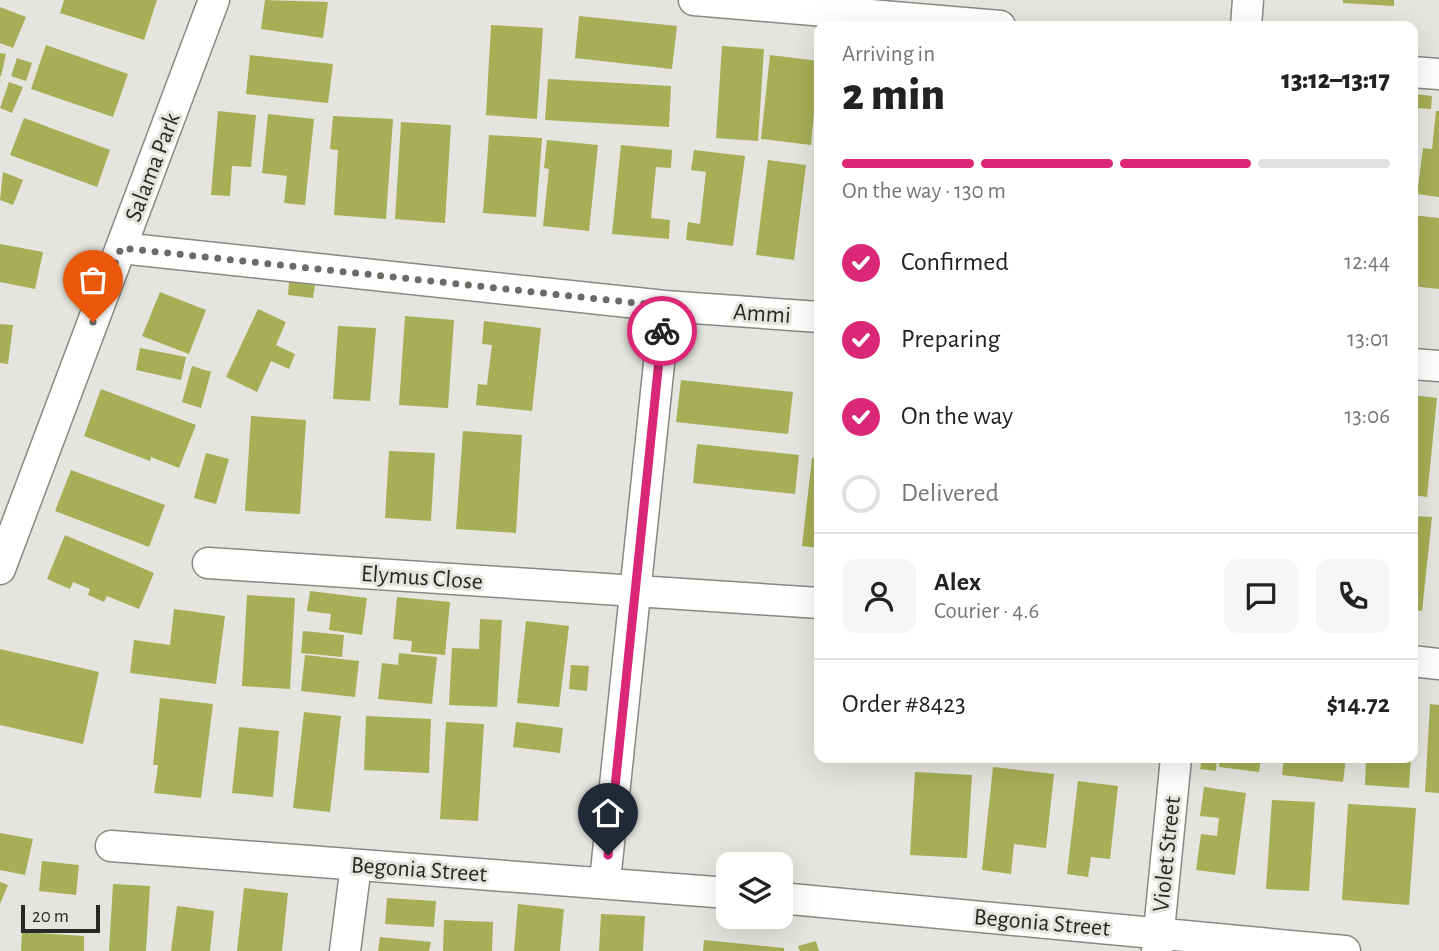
<!DOCTYPE html>
<meta charset="utf-8">
<style>
:root{--surface:#fff;--page:#f6f6f6;--text:#222;--muted:#767676;--line:#e0e0e0;--accent:#db2777}
body{margin:0;font-family:"Alegreya Sans",sans-serif;background:var(--page);color:var(--text);height:100vh;display:flex;flex-direction:column;font-size:26px;white-space:nowrap}
*{box-sizing:border-box;margin:0}
p{font-size:23px;color:var(--muted)}
.icon{flex:none;width:38px;height:38px;fill:none;stroke:currentColor;stroke-width:2;stroke-linecap:round;stroke-linejoin:round}
.map{position:relative;flex:1;overflow:hidden}
.drawer{position:absolute;left:814px;top:21px;width:604px;height:742px;display:flex;flex-direction:column;background:var(--surface);border-radius:14px;box-shadow:0 7px 28px #0002}
.drawer>*{flex:none}
.tools{position:absolute;left:716px;top:852px;display:grid;gap:14px}
.tools a{display:grid;place-items:center;width:77px;height:77px;border-radius:14px;background:var(--surface);box-shadow:0 7px 28px #0002;font-size:35px}
.scale{position:absolute;left:21px;bottom:18px;width:79px;box-sizing:border-box;padding-left:7px;border:4px solid #282826;border-top:0;font-size:19px;line-height:24px;white-space:nowrap;color:#282826;-webkit-text-stroke:5px #e4e5de;paint-order:stroke}
.pin{position:absolute;display:grid;place-items:center;width:60px;height:60px;color:#fff;margin:-72px -30px;border-radius:50% 50% 50% 0;rotate:-45deg;box-shadow:0 0 7px #0007}
.pin .icon{rotate:45deg}
.courier{position:absolute;display:grid;place-items:center;width:70px;height:70px;margin:-35px;border:5px solid #db2777;border-radius:50%;background:#fff;color:#222;box-shadow:0 2px 9px #0007}
.overview em{font-style:normal;font-weight:800}
.overview div{display:flex;flex-direction:column-reverse}
.overview{display:flex;align-items:center;justify-content:space-between;height:119px;padding:0 28px}
h1{font-size:46px;font-weight:800;line-height:52px}
.bar{display:grid;grid-template-columns:repeat(4,1fr);gap:10px 7px;align-content:center;height:84px;padding:0 28px}
.bar i{height:9px;border-radius:5px;background:var(--line)}
.bar .on{background:var(--accent)}
.bar p{grid-column:span 4}
.line{display:flex;align-items:center;gap:18px;padding:0 28px;border-top:2px solid var(--line)}
.line div{flex:1}
.round{display:grid;place-items:center;flex:none;width:74px;height:74px;border-radius:14px;background:var(--page)}
ol{padding:0 28px;list-style:none}
li{display:flex;align-items:center;gap:21px;height:77px}
li p{margin-inline-start:auto}
li .icon{padding:7px;border-radius:50%;background:var(--accent);color:#fff;stroke-width:4}
li:last-child{color:var(--muted)}
li i{width:38px;height:38px;border:4px solid var(--line);border-radius:50%}
.map>svg:first-child{display:block}
.building{fill:#a6ae56}
.lines{fill:none;stroke-linecap:round;stroke-linejoin:round}
.minor-casing{stroke:#888983;stroke-width:33}
.minor{stroke:#fff;stroke-width:30}
.done{stroke:#6a6a66;stroke-width:7;stroke-dasharray:0 12.6}
.route{stroke:#db2777;stroke-width:9}
.labels{text-anchor:middle;stroke-width:6;stroke-linejoin:round;paint-order:stroke}
.street-label{font-size:24px;fill:#282826;stroke:#e4e5de}
</style>
<div class="map">
<svg width="1439" height="951" viewBox="0 0 1439 951">
<rect width="100%" height="100%" fill="#e4e5de"/>
<path class="building" d="M64 0H157L144 40 60 13Z
M265 0 328 2 323 38 261 29Z
M1343 0H1394V6L1343 3Z
M0 7 26 17 13 48 0 43Z
M579 16 677 26 672 69 575 58Z
M491 25 543 28 537 119 486 115Z
M46 45 128 74 113 117 31 89Z
M722 46 764 49 758 141 716 138Z
M0 53 6 54 1 76H0Z
M250 55 333 64 328 103 246 94Z
M770 55 819 61 811 145 761 139Z
M17 58 32 63 26 81 11 76Z
M548 79 671 86 669 127 545 120Z
M9 82 23 87 12 113 0 108Z
M1415 94 1432 96 1431 109 1414 108Z
M218 111 256 115 251 167 232 166 230 196 211 195Z
M1436 111H1439V197L1417 194 1423 148 1432 149Z
M268 114 314 119 305 205 284 203 287 176 262 173Z
M333 116 393 119 386 219 334 215 338 150 330 149Z
M24 118 110 150 97 187 10 155Z
M401 122 451 125 445 223 395 219Z
M489 135 542 138 536 217 483 213Z
M547 140 598 145 589 231 543 226 549 169 544 168Z
M621 145 672 150 671 168 656 167 651 218 670 220 669 239 612 234Z
M694 150 745 156 733 246 686 240 688 222 700 224 706 172 691 170Z
M768 160 806 165 794 260 756 255Z
M3 172 23 180 13 205 0 200Z
M1412 215 1439 218V289L1412 286Z
M0 244 43 252 35 289 0 282Z
M289 282 315 285 313 298 288 295Z
M160 292 206 310 189 354 142 336Z
M258 309 286 322 276 345 295 354 289 369 271 361 257 392 226 377Z
M405 316 454 320 448 408 399 405Z
M484 321 541 328 532 411 476 405 478 384 487 385 492 345 482 344Z
M0 324 13 325 8 364 0 363Z
M338 326 376 328 370 401 333 399Z
M140 348 186 357 181 380 136 370Z
M192 366 211 372 201 408 182 402Z
M681 380 793 392 788 434 676 422Z
M101 389 196 425 179 468 151 457 150 461 84 436Z
M1412 395 1437 398 1427 497 1412 495Z
M251 416 306 420 300 514 245 511Z
M463 431 522 435 516 533 456 529Z
M697 444 799 455 795 494 693 483Z
M389 451 435 453 431 521 385 518Z
M206 453 229 459 216 504 194 498Z
M812 458 819 459V548L802 546Z
M71 470 165 505 149 547 55 511Z
M1412 516 1432 517 1422 611 1412 610Z
M65 535 154 573 139 609 107 596 104 602 88 595 90 589 73 582 70 589 47 579Z
M310 591 367 598 362 635 329 630 331 614 307 611Z
M247 595 295 598 290 689 242 686Z
M397 597 450 602 445 655 411 652 412 641 393 639Z
M174 609 225 616 216 684 130 673 134 640 170 645Z
M480 619 502 620 497 707 449 705 452 648 479 649Z
M526 621 569 626 559 707 517 703Z
M303 631 344 635 342 657 301 653Z
M0 649 99 672 83 744 0 725Z
M399 653 437 657 432 704 378 699 382 663 398 665Z
M305 655 359 661 355 697 301 691Z
M571 665 589 666 587 691 569 689Z
M160 698 213 704 201 798 154 793 158 765H153Z
M1430 704 1439 705V793L1425 792Z
M304 712 341 716 330 812 293 808Z
M366 716 431 719 429 773 364 770Z
M446 722 484 724 478 821 440 819Z
M516 722 563 728 560 753 513 747Z
M239 727 279 731 273 797 232 793Z
M1202 758H1217L1216 771 1200 769Z
M1220 758H1261L1259 772 1219 767Z
M1284 758H1346L1343 782 1282 775Z
M1366 758H1411L1409 788 1365 785Z
M993 767 1054 774 1046 848 1014 844 1011 874 982 870Z
M915 772 972 775 967 858 910 855Z
M1078 781 1118 786 1110 859 1091 857 1088 877 1067 874Z
M1204 787 1246 793 1235 875 1196 870 1201 834 1217 836 1219 818 1200 816Z
M1272 800 1315 802 1309 891 1266 889Z
M1348 804 1416 808 1409 905 1342 900Z
M0 833 33 839 25 875 0 870Z
M42 861 79 865 76 895 39 891Z
M0 882 8 885 0 904Z
M113 884 150 886 146 951H109Z
M244 888 288 893 282 951H237Z
M387 898 436 901 434 927 385 924Z
M518 904 564 909 560 951H514Z
M177 906 214 911 210 951H171Z
M601 914 645 916 643 951H599Z
M444 920 493 922 492 951H443Z
M22 932 84 936V951H21Z
M380 937 431 942 429 951H378Z
M704 940 784 948V951H703Z
M816 941 819 951H800L798 946Z"/>
<g class="lines">
<g class="minor-casing">
<path id="minor" d="M694 0 1000 26
M1246 26 1248 0
M1412 72 1439 74
M121 248 665 306 819 317
M1412 364 1439 366
M208 563 819 603
M0 569 214 0
M1412 661 1439 664
M111 846 728 893
M605 881 665 306
M780 898 1345 951
M345 951 356 865
M1157 951 1176 758"/>
</g>
<use href="#minor" class="minor"/>
</g>
<g class="lines">
<path class="done" d="M93 322 121 248 665 306 662 331"/>
<path class="route" d="M608 855 662 331"/>
</g>
<g class="labels">
<g class="street-label">
<text transform="translate(152 167) rotate(-69)" y="8">Salama Park</text>
<text transform="translate(762 313) rotate(4)" y="8">Ammi</text>
<text transform="translate(422 577) rotate(4)" y="8">Elymus Close</text>
<text transform="translate(1166 854) rotate(-84)" y="8">Violet Street</text>
<text transform="translate(419 869) rotate(4)" y="8">Begonia Street</text>
<text transform="translate(1042 922) rotate(5)" y="8">Begonia Street</text>
</g>
</g>
</svg>
<div class="tools">
<a><svg class="icon" aria-label="layers" viewBox="0 0 24 24"><path d="M12 4l9 5-9 5-9-5zM3 14l9 5 9-5"/></svg></a>
</div>
<div class="scale">20 m</div>
<div class="pin" style="left:93px;top:322px;background:#ea580c"><svg class="icon" aria-label="bag" viewBox="0 0 24 24"><path d="M5 8h14l-1 12H6zM9 8a3 3 0 0 1 6 0"/></svg></div>
<div class="pin" style="left:608px;top:855px;background:#1f2937"><svg class="icon" aria-label="home" viewBox="0 0 24 24"><path d="M3 11l9-7 9 7M6 9v11h12V9"/></svg></div>
<div class="courier" style="left:662px;top:331px"><svg class="icon" aria-label="bike" viewBox="0 0 24 24"><circle cx="6" cy="16" r="4"/><circle cx="18" cy="16" r="4"/><path d="M6 16l4-8h5l3 8M10 8l3 8H6M13 5h3"/></svg></div>
<section class="drawer">
<div class="overview"><div><h1>2 min</h1><p>Arriving in</p></div><em>13:12–13:17</em></div>
<div class="bar"><i class="on"></i><i class="on"></i><i class="on"></i><i></i><p>On the way · 130 m</p></div>
<ol>
<li><svg class="icon" aria-label="check" viewBox="0 0 24 24"><path d="M5 12l5 5 9-10"/></svg>Confirmed<p>12:44</p></li>
<li><svg class="icon" aria-label="check" viewBox="0 0 24 24"><path d="M5 12l5 5 9-10"/></svg>Preparing<p>13:01</p></li>
<li><svg class="icon" aria-label="check" viewBox="0 0 24 24"><path d="M5 12l5 5 9-10"/></svg>On the way<p>13:06</p></li>
<li><i></i>Delivered</li>
</ol>
<div class="line" style="height:126px"><a class="round"><svg class="icon" aria-label="person" viewBox="0 0 24 24"><circle cx="12" cy="8" r="4"/><path d="M4 21q1-7 8-7t8 7"/></svg></a><div><b>Alex</b><p>Courier · 4.6</p></div><a class="round"><svg class="icon" aria-label="chat" viewBox="0 0 24 24"><path d="M4 5h16v11H9l-5 4z"/></svg></a><a class="round"><svg class="icon" aria-label="phone" viewBox="0 0 24 24"><path d="M5 4h4l2 5-3 2q2 4 5 5l2-3 5 2v4C11 20 4 13 5 4z"/></svg></a></div>
<div class="line" style="height:91px"><div>Order #8423</div><b>$14.72</b></div>
</section>
</div>
